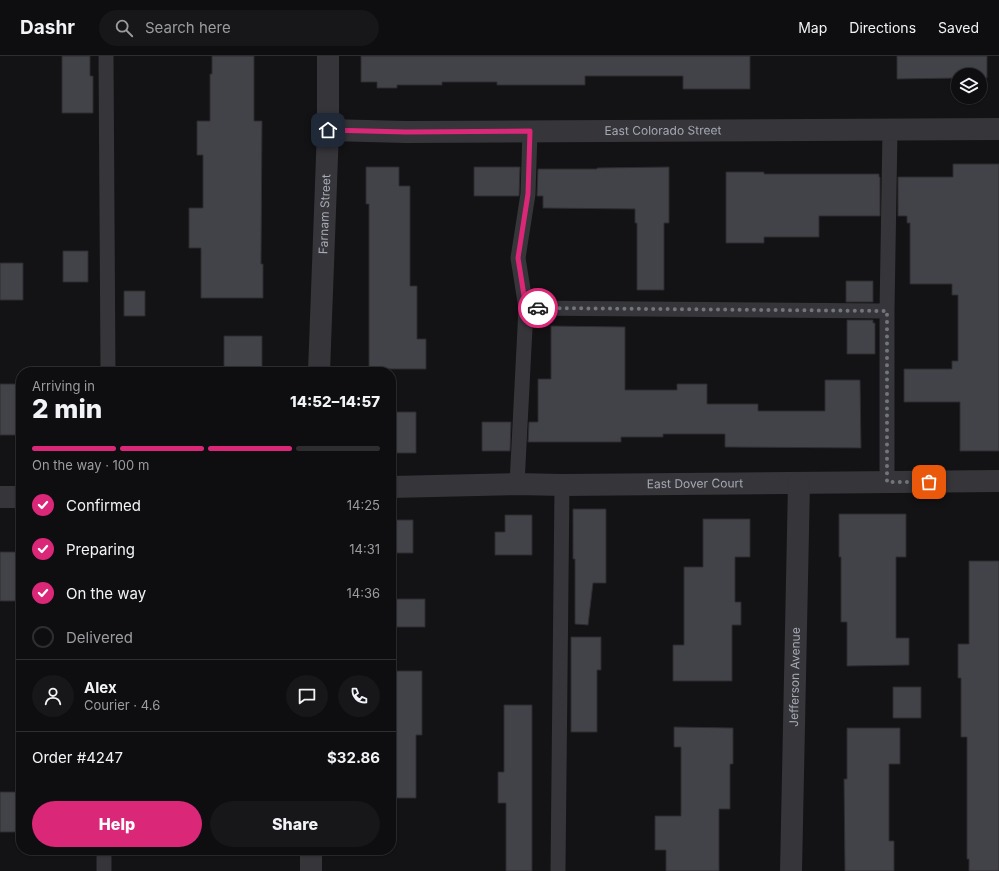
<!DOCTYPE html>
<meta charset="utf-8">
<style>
:root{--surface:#0e0e10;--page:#171719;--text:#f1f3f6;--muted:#9b9c9f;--line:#2e2e30;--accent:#db2777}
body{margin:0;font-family:Inter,sans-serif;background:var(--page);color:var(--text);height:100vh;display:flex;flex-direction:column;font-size:15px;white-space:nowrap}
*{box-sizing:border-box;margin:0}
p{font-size:13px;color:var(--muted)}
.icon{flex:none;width:22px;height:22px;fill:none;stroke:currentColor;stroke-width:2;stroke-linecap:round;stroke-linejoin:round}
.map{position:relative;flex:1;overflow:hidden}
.details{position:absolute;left:16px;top:311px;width:380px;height:488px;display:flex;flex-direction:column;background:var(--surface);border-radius:16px;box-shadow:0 1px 3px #0004,0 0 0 1px var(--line)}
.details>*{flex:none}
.tools{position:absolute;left:951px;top:12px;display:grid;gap:8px}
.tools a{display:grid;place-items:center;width:36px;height:36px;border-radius:50%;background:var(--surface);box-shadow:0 1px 3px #0004,0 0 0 1px var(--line);font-size:20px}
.pin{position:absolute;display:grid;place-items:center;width:34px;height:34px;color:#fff;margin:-17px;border-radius:8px;box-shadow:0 2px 6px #0006}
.courier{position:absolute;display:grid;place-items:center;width:40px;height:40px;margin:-20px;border:3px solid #db2777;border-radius:50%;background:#fff;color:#222;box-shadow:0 1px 5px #0007}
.summary em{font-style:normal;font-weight:800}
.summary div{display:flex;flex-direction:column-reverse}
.summary{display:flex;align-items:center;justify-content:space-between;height:68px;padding:0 16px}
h1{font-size:26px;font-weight:800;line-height:30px}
.bar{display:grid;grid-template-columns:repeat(4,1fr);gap:6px 4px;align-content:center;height:48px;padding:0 16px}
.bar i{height:5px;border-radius:3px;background:var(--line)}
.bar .current{background:var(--accent)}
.bar p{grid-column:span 4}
.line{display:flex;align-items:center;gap:10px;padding:0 16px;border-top:1px solid var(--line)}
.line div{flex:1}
.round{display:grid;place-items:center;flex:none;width:42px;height:42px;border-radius:21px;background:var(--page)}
ol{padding:0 16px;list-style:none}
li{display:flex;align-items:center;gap:12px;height:44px}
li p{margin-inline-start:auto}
li .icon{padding:4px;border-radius:50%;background:var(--accent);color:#fff;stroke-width:4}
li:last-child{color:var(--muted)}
li i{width:22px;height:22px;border:2px solid var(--line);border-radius:50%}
.button{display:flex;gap:8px;margin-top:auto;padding:8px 16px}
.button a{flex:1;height:46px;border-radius:24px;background:var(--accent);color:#fff;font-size:16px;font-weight:800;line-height:46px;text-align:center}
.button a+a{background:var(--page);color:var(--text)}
header{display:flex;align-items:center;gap:24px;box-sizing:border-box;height:56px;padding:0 20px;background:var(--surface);border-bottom:1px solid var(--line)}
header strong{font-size:19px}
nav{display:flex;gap:22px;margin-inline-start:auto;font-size:14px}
.search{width:280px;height:36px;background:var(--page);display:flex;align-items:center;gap:10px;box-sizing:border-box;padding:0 14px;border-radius:22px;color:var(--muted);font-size:15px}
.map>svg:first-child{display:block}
.building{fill:#424348;stroke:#2d2d31}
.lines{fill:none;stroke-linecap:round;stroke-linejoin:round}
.lane{stroke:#35353a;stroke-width:15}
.street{stroke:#35353a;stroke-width:22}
.done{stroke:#73757d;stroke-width:4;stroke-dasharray:0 7.2}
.route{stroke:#db2777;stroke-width:5}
.labels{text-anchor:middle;stroke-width:3.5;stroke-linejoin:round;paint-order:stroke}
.street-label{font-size:12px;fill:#a6aab5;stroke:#0e0e10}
</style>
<header>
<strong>Dashr</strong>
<div class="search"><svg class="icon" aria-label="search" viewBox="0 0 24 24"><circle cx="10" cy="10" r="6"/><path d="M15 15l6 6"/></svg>Search here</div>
<nav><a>Map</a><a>Directions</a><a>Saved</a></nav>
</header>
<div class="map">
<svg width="999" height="815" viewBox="0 0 999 815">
<rect width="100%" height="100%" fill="#131315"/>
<path class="building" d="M62 0H90V20H93V57H62Z
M212 0H254V65H262L261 208H263V242H201V192H189V152H203V99H197V65H210V18H212Z
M361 0H750V33H683V20H585V29H497V26H442V29H397V32H377V26H361Z
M897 0H987V22H980V19H958V22L897 23Z
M953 108H999V395H960V346H904V313H952V305H958V239H952V228H910V167H907V160H898V121H953Z
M366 111H399V130H410V230H417V283H426V313H369V148H366Z
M474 111H520L519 140H474Z
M669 111V167H664V234H637V167H635V153L543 152V140H537L538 113H597V112Z
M726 116H764V118H879V121H880V160H819V181H764V187H726Z
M63 195H88V226H63Z
M0 207H23V244H0Z
M846 225H873V246H846Z
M124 235H145V260H124Z
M847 264H873V267H875V298H847Z
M551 270 625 271V334H677V328H707V348H758V355H825V324H860L861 392 725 391V378H663V381H621V386H528L529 366H538V323H551Z
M224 280H262V315H224Z
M0 328H21V379H0Z
M391 356H416V397H391Z
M482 366H511L510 395H482Z
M573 453H606V527H593L588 569 575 568V503H573Z
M839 458H906V501H896V582H909V609L847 610V566H841V501H839Z
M505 459H532V499H495V476H505Z
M703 463H750V501H735V546H741V569H732V625H673V589H684V511H703Z
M391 464H413V497H391Z
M0 496H21V545H0Z
M969 505H999V815H969V803H967V681H961V622H958V588H969Z
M391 543H425V571H391Z
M571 581H601V614H597V676H571Z
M391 615H422V679H416V742H391Z
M893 631H921V662H893Z
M504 649H532V815H506V747H498V716H504Z
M674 671 733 672V708H730V753H719V815H666V794H655V760H681V691H674Z
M847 672H900V708H889V785H894V815H845L844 723H847Z
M0 736H21V776H0Z"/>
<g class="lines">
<path class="lane" d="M106 0 108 316
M526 252 518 202 528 138 530 75
M887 255 890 74
M517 428 526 252 887 255V426
M104 794V815
M558 815 562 429"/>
<g class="street">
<path id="s1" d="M328 74 406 76 999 73"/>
<path id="s2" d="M319 316 328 74V0"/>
<path id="s3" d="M391 431 517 428 562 429 999 425"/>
<path d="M0 441H21"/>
<path d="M311 815V794"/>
<path id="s4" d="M791 815 799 427"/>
</g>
</g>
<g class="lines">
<path class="done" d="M538 252 887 255V426H929"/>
<path class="route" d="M328 74 406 76 530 75 528 138 518 202 526 252H538"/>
</g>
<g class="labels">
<g class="street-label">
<text dy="4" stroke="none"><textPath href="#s1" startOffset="335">East Colorado Street</textPath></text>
<text dy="4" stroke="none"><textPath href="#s2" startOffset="158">Farnam Street</textPath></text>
<text dy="4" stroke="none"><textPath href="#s3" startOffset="304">East Dover Court</textPath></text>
<text dy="4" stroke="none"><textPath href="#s4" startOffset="194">Jefferson Avenue</textPath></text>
</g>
</g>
</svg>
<div class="tools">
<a><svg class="icon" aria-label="layers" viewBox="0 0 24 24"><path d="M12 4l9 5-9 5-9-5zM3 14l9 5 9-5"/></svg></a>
</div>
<div class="pin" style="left:929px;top:426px;background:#ea580c"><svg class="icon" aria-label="bag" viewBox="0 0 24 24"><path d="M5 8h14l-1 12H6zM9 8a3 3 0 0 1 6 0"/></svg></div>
<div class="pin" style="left:328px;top:74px;background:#1f2937"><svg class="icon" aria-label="home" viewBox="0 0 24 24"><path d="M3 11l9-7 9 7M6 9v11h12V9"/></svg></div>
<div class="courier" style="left:538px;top:252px"><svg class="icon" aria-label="car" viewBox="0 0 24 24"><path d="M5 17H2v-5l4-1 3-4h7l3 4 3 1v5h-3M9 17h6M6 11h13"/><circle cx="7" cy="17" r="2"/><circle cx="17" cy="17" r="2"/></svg></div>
<section class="details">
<div class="summary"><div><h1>2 min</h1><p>Arriving in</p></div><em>14:52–14:57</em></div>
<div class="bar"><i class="current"></i><i class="current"></i><i class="current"></i><i></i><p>On the way · 100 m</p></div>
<ol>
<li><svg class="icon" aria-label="check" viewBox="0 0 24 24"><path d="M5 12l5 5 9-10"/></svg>Confirmed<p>14:25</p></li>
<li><svg class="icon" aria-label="check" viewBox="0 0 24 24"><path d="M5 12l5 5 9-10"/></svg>Preparing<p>14:31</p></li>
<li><svg class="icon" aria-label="check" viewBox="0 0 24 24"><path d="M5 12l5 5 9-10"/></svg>On the way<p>14:36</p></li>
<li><i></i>Delivered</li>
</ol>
<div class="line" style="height:72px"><a class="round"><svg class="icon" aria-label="person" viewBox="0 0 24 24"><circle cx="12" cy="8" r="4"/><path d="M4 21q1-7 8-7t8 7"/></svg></a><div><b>Alex</b><p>Courier · 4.6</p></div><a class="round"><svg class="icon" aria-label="chat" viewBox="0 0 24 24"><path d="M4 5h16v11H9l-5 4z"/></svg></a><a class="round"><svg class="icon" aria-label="phone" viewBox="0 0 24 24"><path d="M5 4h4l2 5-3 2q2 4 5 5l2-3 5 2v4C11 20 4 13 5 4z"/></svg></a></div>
<div class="line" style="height:52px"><div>Order #4247</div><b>$32.86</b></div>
<div class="button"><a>Help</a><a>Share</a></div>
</section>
</div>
